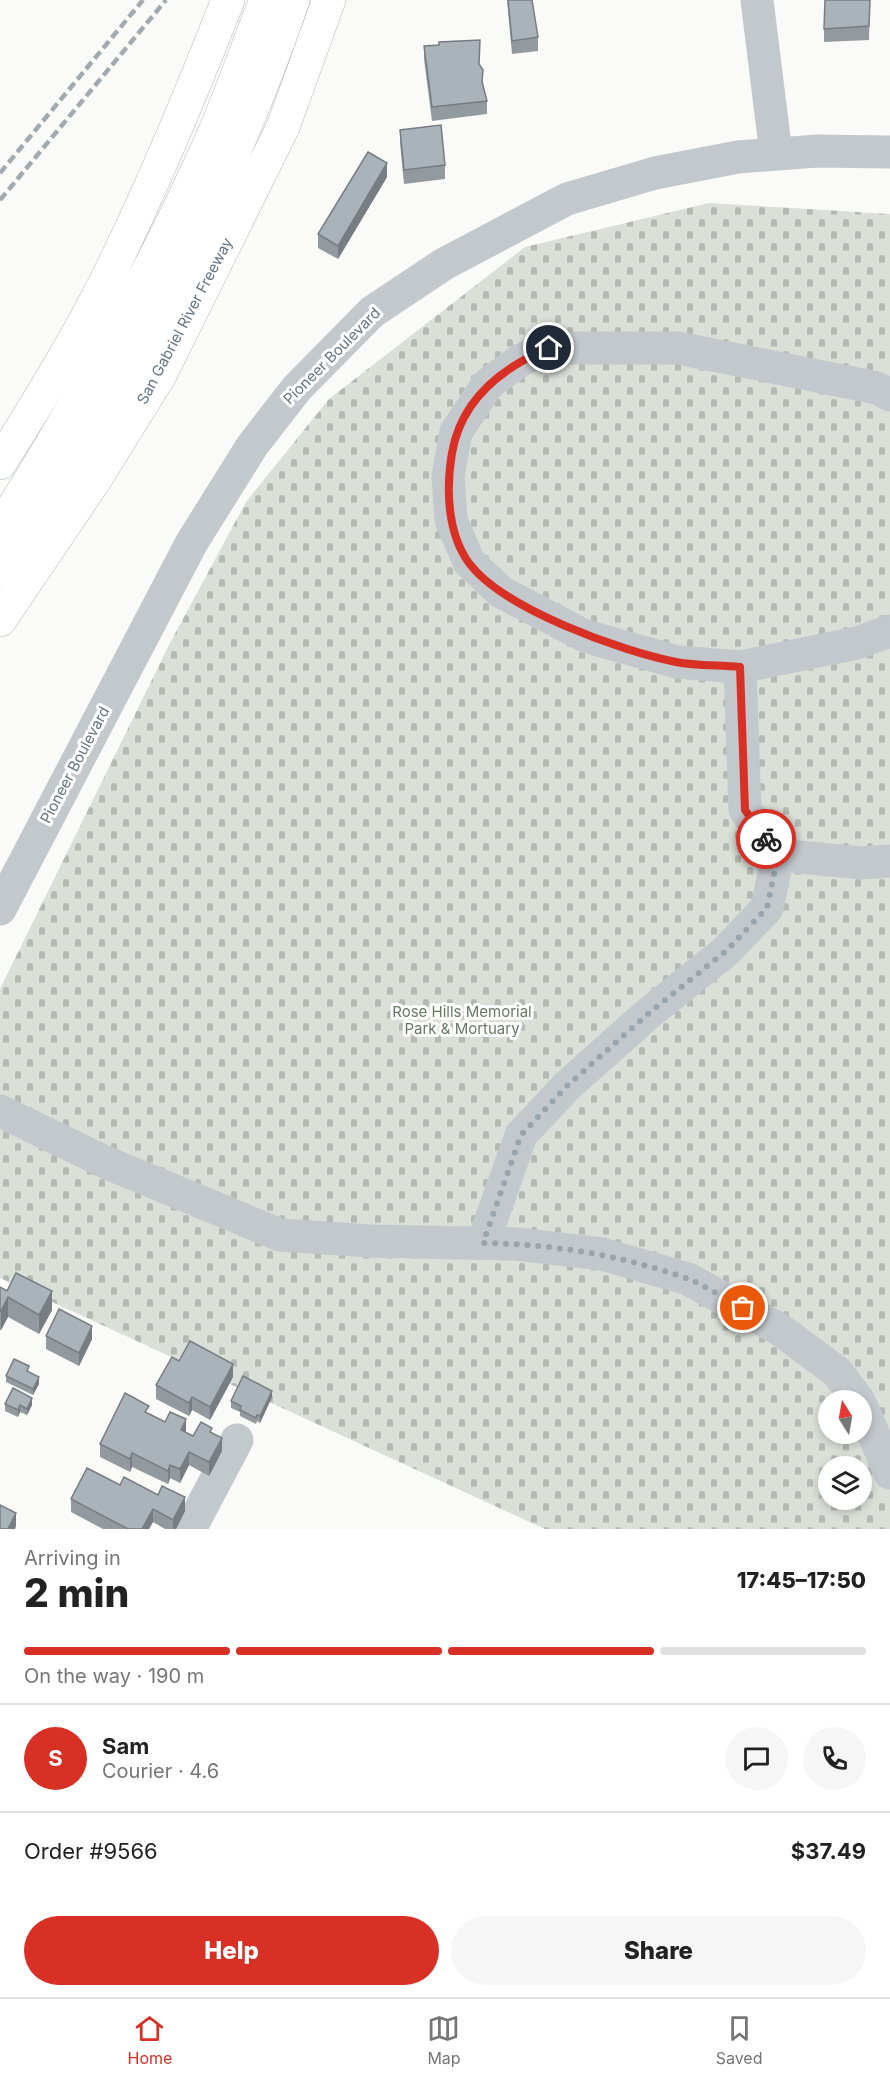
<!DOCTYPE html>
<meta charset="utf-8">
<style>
:root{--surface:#fff;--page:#f6f6f6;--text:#222;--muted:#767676;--line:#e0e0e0;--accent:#d93025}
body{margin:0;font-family:Inter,sans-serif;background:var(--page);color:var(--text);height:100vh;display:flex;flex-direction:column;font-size:22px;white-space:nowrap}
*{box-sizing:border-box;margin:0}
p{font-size:20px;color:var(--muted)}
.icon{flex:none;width:33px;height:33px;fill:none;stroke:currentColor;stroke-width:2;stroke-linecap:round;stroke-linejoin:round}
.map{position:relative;height:1529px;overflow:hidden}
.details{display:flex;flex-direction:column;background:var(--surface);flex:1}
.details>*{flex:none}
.needle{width:39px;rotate:349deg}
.buttons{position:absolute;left:818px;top:1390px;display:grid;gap:12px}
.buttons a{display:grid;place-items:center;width:54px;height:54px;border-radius:50%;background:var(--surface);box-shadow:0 3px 9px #0003;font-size:30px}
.pin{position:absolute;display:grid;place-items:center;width:51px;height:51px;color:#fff;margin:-26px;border:3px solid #fff;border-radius:50%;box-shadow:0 2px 6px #0007}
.courier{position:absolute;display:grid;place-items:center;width:60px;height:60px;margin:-30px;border:4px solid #d93025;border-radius:50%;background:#fff;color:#222;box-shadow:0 2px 8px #0007}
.headline em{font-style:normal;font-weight:800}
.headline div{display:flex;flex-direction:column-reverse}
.headline{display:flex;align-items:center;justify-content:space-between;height:102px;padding:0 24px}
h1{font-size:39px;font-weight:800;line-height:45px}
.bar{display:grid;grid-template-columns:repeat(4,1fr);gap:9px 6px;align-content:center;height:72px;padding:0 24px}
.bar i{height:8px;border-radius:4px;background:var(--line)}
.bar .current{background:var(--accent)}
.bar p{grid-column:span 4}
.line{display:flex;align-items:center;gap:15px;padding:0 24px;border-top:2px solid var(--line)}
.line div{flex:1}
.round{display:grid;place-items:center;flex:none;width:63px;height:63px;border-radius:32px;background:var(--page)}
.primary-button{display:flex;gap:12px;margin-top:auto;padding:12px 24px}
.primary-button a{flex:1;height:69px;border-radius:36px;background:var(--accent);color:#fff;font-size:24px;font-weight:800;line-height:69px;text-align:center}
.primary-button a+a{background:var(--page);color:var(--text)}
.dock{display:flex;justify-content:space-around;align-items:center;height:84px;border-top:2px solid var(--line);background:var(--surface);font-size:16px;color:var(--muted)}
.dock a{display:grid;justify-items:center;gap:3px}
.dock .current{color:var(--accent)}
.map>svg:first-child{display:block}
.cemetery{fill:url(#cemetery-stones);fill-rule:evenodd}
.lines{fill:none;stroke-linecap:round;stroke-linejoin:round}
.highway-casing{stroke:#b4b9bd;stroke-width:34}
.minor{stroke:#c3c8cc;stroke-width:33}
.highway{stroke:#fff;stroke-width:33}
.rail{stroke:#a2aab0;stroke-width:4.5;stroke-dasharray:9 4.5;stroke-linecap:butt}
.wall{fill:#929a9f}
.shaded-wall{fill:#777d82}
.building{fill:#aab3b9;stroke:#777d82;stroke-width:1.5}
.done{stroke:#99a4ac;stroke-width:6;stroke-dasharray:0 10.8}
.route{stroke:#d93025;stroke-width:8}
.labels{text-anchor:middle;stroke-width:6;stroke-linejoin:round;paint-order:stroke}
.street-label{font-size:15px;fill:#657683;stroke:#fff}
.park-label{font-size:15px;fill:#687a64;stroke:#fff}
</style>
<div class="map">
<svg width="890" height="1529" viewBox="0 0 890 1529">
<defs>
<pattern id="cemetery-stones" width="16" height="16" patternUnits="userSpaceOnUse" patternTransform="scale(1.5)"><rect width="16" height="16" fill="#dadfd7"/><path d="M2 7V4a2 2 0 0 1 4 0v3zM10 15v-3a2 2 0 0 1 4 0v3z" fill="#b4b9b4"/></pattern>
</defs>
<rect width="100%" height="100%" fill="#fafaf8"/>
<path class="cemetery" d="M709 203 890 214V1529H545L0 1278V989L170 643 246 502 329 399 525 247ZM828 1401H861V1434H828ZM828 1467H861V1500H828Z"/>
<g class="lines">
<g class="highway-casing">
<path id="highway" d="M0 463C44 393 87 323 122 248 161 167 195 84 228 0
M0 529C79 403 152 273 213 136 232 92 248 45 266 0
M0 573C121 396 223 203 293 0
M0 620 94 481 160 375 283 127 329 0"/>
</g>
<path class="minor" d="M757 0 776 154
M890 395 877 388 678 348H549L521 360 488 384 456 432 448 476 451 520 469 562 501 592 585 636 677 662 740 667 857 643 890 631
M778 855 861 863 890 861
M0 909 192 542 252 446 297 388 372 312 444 264 567 199 655 173 738 157 817 151 890 152
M0 1111 105 1162 280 1235 371 1241 516 1244 602 1254 688 1279 779 1329 837 1372 859 1401
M483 1243 521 1135 568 1085 649 1013 726 951 767 908 778 855 745 810 740 667
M861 1405 890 1473
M190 1529 237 1440"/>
<use href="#highway" class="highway"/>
<path class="rail" d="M0 173 143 0
M0 200 166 0"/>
</g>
<path class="wall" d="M507 0H532L538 37V51L512 54Z
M870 0 869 40 824 42V29Z
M424 46 479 64 487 101V114L432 121 424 59Z
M400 130 445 165V179L404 184 400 143Z
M387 177 338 259 318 248V234Z
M0 1287 52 1310 39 1334 8 1317 1 1330H0Z
M46 1336 92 1339 79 1366 46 1349Z
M179 1361 233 1377 210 1420 192 1410 189 1416 156 1399V1385Z
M29 1372 39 1384 33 1395 6 1382V1376Z
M272 1397 260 1423 257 1421 256 1424 240 1416V1412L231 1408V1401Z
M5 1404 32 1405 27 1415 20 1412 18 1417 5 1411Z
M149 1413 193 1436 212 1433 222 1451 209 1476 189 1465 180 1483 170 1478 168 1484 132 1467 130 1472 100 1457V1444Z
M120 1485 185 1511 176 1529H165L153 1522 149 1529H103L71 1512V1499Z"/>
<path class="shaded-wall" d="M387 163V177L338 259V246Z
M52 1291V1310L39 1334V1315Z
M8 1297V1317L1 1330V1311Z
M92 1326V1339L79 1366V1353Z
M233 1364V1377L210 1420V1407Z
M39 1377V1384L33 1395V1389Z
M272 1391V1397L260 1423V1416Z
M192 1397V1410L189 1416V1403Z
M32 1398V1405L27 1415V1409Z
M20 1405V1412L18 1417V1410Z
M186 1419V1433L181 1430Z
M222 1438V1451L209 1476V1462Z
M189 1452V1465L180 1483V1469Z
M132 1453V1467L130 1472V1459Z
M170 1465V1478L168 1484V1471Z
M185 1497V1511L176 1529H173V1520Z
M153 1509V1522L149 1529H142Z
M16 1513V1526L15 1529H8Z"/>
<path class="building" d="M508 0H532L538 37 512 41Z
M825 0H870L869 26 824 29Z
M480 40 479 64 483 70 482 82 487 101 432 107 424 46 439 45V42Z
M441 125 445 165 404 170 400 130Z
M368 152 387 163 338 246 318 234Z
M16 1273 52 1291 39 1315 8 1297 1 1311 0 1310V1287L7 1291Z
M59 1309 92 1326 79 1353 46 1336Z
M190 1341 233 1364 210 1407 192 1397 189 1403 156 1385 172 1357 179 1361Z
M14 1359 29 1366 27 1371 39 1377 33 1389 6 1376Z
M243 1376 272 1391 260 1416 257 1415 256 1418 240 1410 241 1406 231 1401Z
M13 1388 32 1398 27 1409 20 1405 18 1410 5 1404Z
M125 1393 149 1406 145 1412 165 1422 170 1412 186 1419 181 1430 193 1436 201 1422 212 1428 210 1432 222 1438 209 1462 189 1452 180 1469 170 1465 168 1471 132 1453 130 1459 100 1444Z
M87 1468 120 1485 124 1477 158 1495 162 1486 185 1497 173 1520 153 1509 142 1529H128L71 1499Z
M0 1505 16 1513 8 1529H0Z"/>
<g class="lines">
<path class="done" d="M743 1308C724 1299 705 1285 686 1278 620 1255 552 1244 483 1243L521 1135 568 1085 649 1013 726 951 767 908 778 855 766 839"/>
<path class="route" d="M549 348C501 368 461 400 452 453 446 488 447 533 469 563 503 609 621 651 676 662 696 666 719 665 740 667L745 810 766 839"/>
</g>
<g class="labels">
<g class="street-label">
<text transform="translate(185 321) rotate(-62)" y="5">San Gabriel River Freeway</text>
<text transform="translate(332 356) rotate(-45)" y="5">Pioneer Boulevard</text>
<text transform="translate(75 765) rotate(-62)" y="5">Pioneer Boulevard</text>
</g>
<g class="park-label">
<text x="462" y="1017">Rose Hills Memorial<tspan x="462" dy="17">Park &amp; Mortuary</tspan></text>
</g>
</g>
</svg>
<div class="buttons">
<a><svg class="needle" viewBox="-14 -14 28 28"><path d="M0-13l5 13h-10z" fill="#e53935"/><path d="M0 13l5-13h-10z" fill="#767676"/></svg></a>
<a><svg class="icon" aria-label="layers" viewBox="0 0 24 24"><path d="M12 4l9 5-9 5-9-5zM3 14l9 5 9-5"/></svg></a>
</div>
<div class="pin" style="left:743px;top:1308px;background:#ea580c"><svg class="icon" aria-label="bag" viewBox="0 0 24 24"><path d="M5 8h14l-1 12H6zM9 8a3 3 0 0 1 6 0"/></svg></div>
<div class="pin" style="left:549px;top:348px;background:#1f2937"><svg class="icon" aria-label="home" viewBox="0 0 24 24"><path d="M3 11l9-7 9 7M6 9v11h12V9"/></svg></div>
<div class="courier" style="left:766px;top:839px"><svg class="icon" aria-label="bike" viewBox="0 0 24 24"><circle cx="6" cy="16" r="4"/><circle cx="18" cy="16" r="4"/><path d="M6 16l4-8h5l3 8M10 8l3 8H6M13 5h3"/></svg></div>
</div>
<section class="details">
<div class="headline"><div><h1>2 min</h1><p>Arriving in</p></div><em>17:45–17:50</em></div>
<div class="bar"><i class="current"></i><i class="current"></i><i class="current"></i><i></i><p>On the way · 190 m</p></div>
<div class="line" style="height:108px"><b class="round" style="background:var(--accent);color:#fff">S</b><div><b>Sam</b><p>Courier · 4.6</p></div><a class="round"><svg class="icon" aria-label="chat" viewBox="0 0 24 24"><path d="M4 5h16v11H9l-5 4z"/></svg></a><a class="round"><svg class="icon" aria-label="phone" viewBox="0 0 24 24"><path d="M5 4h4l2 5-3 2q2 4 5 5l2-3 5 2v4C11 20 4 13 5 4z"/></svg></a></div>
<div class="line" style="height:78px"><div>Order #9566</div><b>$37.49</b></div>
<div class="primary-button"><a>Help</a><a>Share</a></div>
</section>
<nav class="dock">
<a class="current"><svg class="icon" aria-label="home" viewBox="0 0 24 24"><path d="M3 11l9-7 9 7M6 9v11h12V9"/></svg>Home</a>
<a><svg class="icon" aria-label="map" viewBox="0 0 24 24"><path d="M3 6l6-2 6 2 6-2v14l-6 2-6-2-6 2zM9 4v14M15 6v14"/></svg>Map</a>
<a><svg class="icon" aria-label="saved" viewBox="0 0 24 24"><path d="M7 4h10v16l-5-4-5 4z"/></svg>Saved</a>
</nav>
